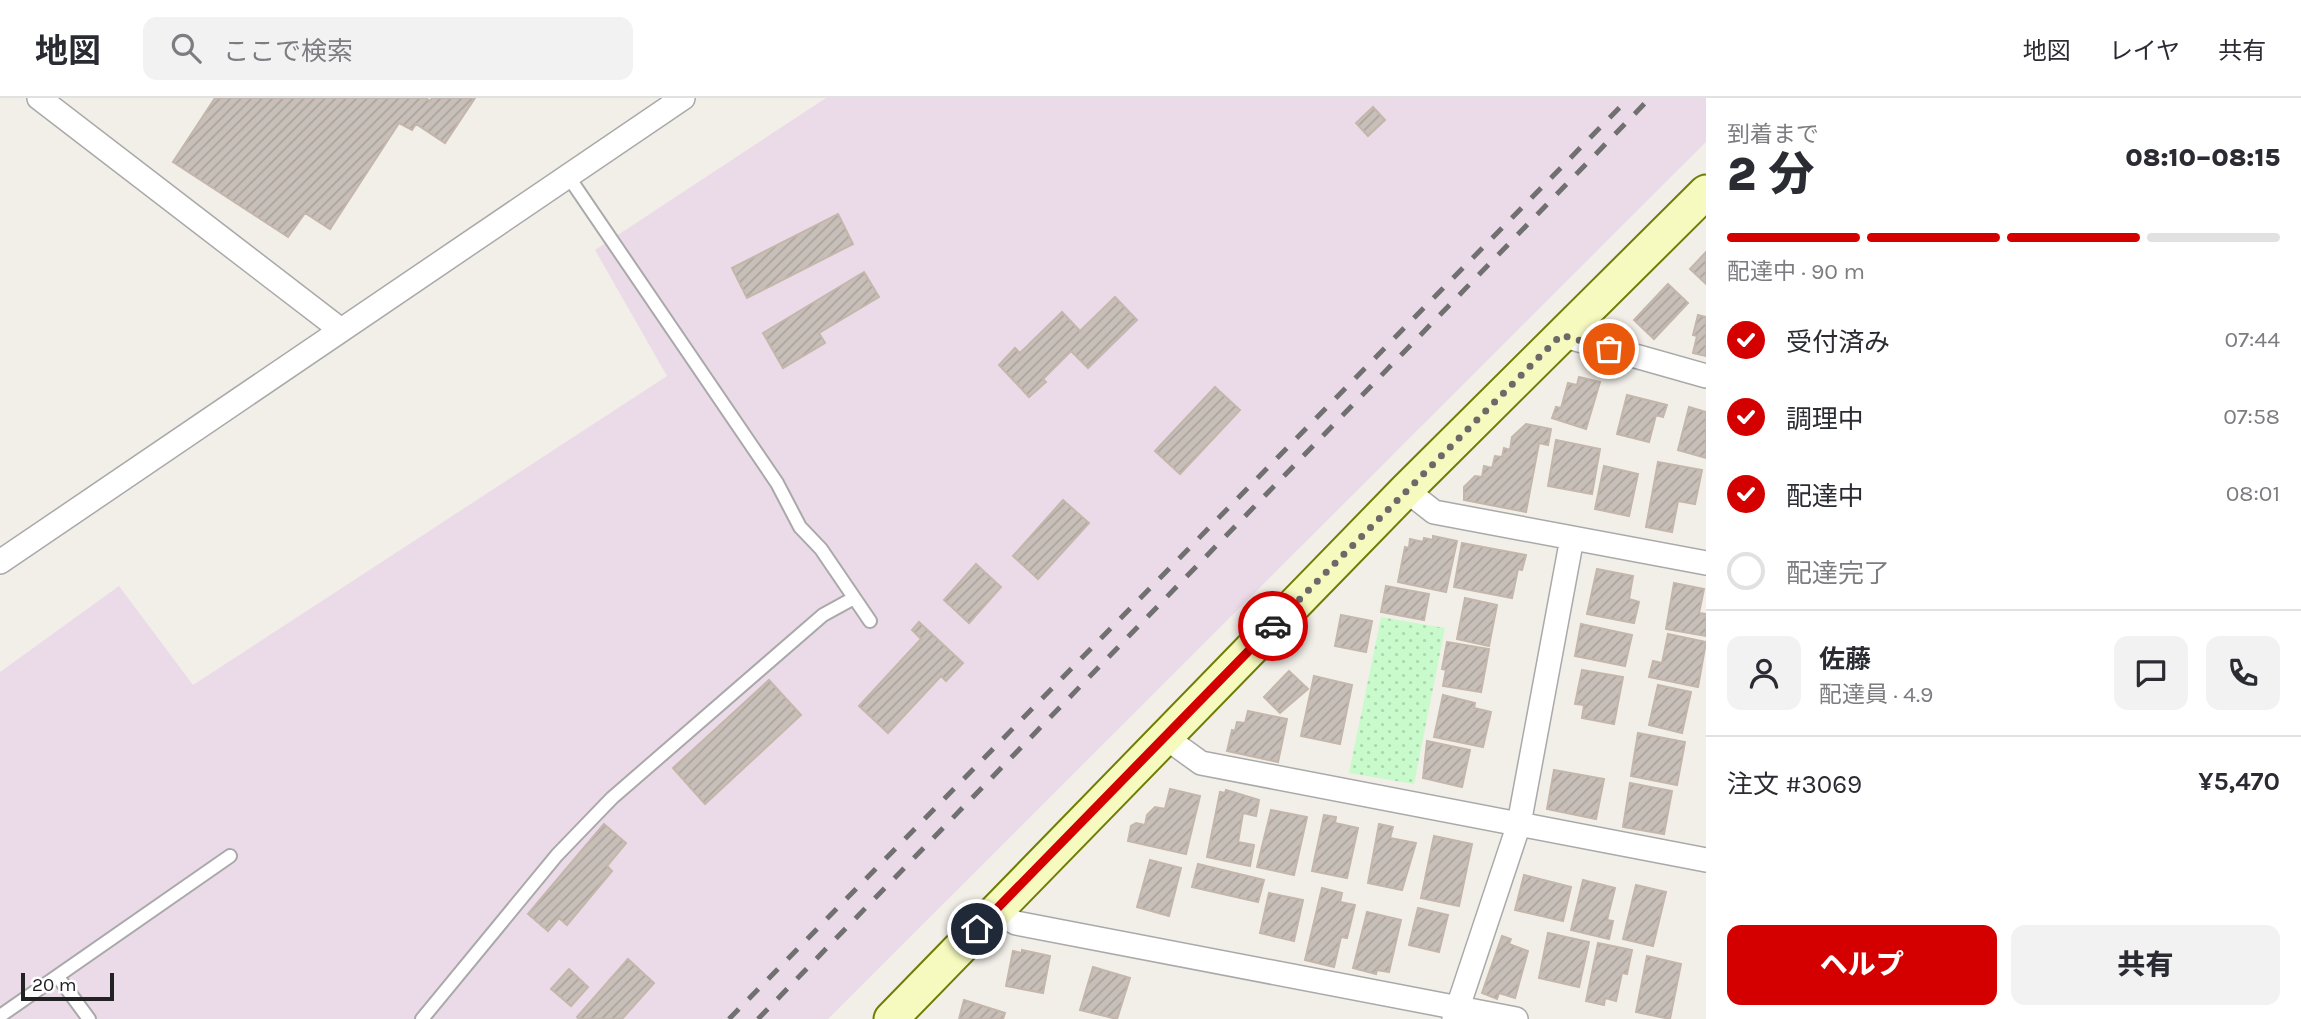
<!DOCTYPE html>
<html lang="ja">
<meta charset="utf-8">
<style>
:root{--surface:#fff;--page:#f2f2f3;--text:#2b2b33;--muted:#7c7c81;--line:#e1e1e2;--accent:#d40000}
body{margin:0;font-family:Karla,"Noto Sans JP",sans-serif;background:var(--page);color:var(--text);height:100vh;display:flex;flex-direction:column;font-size:26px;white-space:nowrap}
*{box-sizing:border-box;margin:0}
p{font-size:23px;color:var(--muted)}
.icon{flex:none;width:38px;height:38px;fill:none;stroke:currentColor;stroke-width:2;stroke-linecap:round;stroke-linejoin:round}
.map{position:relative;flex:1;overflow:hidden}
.drawer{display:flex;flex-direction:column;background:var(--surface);width:595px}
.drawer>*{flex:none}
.scale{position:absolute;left:21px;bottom:18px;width:93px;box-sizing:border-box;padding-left:7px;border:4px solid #222;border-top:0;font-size:19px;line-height:24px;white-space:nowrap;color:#222;-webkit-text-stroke:5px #fff;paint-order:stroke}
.pin{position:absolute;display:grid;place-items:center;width:60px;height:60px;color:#fff;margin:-30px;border:4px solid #fff;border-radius:50%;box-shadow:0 2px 7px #0007}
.courier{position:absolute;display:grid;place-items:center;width:70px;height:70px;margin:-35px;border:5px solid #d40000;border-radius:50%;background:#fff;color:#222;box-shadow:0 2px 9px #0007}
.summary em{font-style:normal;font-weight:800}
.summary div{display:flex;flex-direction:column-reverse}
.summary{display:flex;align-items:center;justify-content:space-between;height:119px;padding:0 21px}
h1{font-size:46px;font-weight:800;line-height:52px}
.bar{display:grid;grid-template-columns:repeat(4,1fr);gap:10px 7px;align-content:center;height:84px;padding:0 21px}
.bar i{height:9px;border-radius:5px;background:var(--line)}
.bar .current{background:var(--accent)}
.bar p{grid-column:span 4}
.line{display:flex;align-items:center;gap:18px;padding:0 21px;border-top:2px solid var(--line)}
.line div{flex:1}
.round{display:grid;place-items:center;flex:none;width:74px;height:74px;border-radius:14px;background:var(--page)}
ol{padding:0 21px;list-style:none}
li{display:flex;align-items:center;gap:21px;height:77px}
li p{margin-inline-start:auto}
li .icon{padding:7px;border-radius:50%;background:var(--accent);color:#fff;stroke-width:4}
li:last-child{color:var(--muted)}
li i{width:38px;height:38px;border:4px solid var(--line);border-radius:50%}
.button{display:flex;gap:14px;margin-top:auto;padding:14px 21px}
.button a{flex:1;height:80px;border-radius:14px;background:var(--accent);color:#fff;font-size:28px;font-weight:800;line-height:80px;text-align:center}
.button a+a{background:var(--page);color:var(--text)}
header{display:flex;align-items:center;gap:42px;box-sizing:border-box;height:98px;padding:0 35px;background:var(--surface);border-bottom:2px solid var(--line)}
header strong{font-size:33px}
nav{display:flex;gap:38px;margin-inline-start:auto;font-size:24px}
.search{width:490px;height:63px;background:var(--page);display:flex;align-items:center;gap:18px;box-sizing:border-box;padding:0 24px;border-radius:14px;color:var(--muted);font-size:26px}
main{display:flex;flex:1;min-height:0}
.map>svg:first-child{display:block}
.railway{fill:#ebdbe8}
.park{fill:url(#park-dots)}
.building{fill:url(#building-hatch);stroke:#c4b6ab;stroke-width:2}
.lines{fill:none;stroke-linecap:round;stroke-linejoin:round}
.lane-casing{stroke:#a9a9a9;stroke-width:16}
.street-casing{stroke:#a9a9a9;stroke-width:26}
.secondary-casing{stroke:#707d05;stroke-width:37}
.lane{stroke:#fff;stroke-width:12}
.street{stroke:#fff;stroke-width:23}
.secondary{stroke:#f7fabf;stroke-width:33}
.rail{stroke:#707070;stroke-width:5;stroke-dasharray:14 14;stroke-linecap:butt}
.done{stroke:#6b6a68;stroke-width:7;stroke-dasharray:0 12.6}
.route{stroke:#d40000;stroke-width:9}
</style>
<header>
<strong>地図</strong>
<div class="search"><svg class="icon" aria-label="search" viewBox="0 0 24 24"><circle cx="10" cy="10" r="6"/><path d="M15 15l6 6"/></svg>ここで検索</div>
<nav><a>地図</a><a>レイヤ</a><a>共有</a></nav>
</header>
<main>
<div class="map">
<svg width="1706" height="921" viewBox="0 0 1706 921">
<defs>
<pattern id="park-dots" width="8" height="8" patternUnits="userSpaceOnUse" patternTransform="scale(1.75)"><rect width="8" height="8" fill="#c8facc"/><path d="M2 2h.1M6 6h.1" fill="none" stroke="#acd6af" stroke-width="1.8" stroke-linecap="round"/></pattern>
<pattern id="building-hatch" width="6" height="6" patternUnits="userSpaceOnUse" patternTransform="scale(1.75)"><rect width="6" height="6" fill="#c7bfb8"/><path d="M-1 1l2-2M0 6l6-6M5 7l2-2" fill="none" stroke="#aba49e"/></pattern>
</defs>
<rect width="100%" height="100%" fill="#f2efe9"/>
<path class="railway" d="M826 0H1706V44L828 921H0V574L119 488 193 587 667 278 595 152Z"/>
<path class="park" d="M1381 519 1445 530 1414 686 1349 675Z"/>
<path class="building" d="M215 0H426L430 3 432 0H475L445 45 416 26 412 32 399 25 330 131 305 115 288 139 173 64Z
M1373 9 1385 22 1368 38 1356 25Z
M838 116 853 146 747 200 732 170Z
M1706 154V186L1690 171Z
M864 174 879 199 819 235 825 245 783 270 763 235Z
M1668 186 1688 205 1654 241 1634 222Z
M1115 199 1137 222 1088 270 1071 253 1043 281 1046 284 1029 299 999 267 1015 250 1020 255 1062 214 1080 233Z
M1698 217 1706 219V258L1693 255 1697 238 1693 237Z
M1579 279 1600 284 1586 331 1552 320 1556 309 1561 310 1568 285 1577 287Z
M1215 289 1240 312 1180 376 1155 353Z
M1627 297 1667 307 1663 319 1656 317 1649 344 1617 336Z
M1689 309 1706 314V360L1678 352Z
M1526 326 1551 331 1548 347 1539 345 1526 414 1464 402V389L1475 378 1482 379 1484 368 1492 370 1495 358 1502 359 1504 350 1510 352 1512 339Z
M1556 342 1600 351 1592 396 1548 388Z
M1658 364 1702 372 1695 406 1678 403 1672 434 1646 429Z
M1604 368 1638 376 1629 418 1595 411Z
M1063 402 1089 425 1038 481 1013 458Z
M1433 438 1457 443 1446 494 1398 484 1405 449 1409 450 1410 441 1423 444 1424 440 1433 442Z
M1462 445 1526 457 1522 472 1518 471 1512 500 1454 489Z
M976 466 1001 489 969 525 944 502Z
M1597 471 1633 478 1629 501 1639 504 1634 525 1587 516Z
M1674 485 1704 491 1699 515 1706 516V538L1666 531Z
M1386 488 1429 496 1424 522 1381 514Z
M1465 500 1497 507 1489 548 1457 541Z
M1341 517 1372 523 1366 554 1335 548Z
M919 524 963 565 946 583 941 578 888 635 859 608 921 541 912 532Z
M1581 526 1632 537 1625 568 1575 558Z
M1668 536 1706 544 1698 589 1649 579 1653 563 1662 565Z
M1447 544 1489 551 1481 594 1443 588 1446 572 1442 571Z
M1582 572 1623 579 1614 626 1582 620 1584 607 1575 606Z
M1289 573 1308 591 1280 615 1264 599Z
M1314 578 1352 587 1340 646 1301 638Z
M769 582 801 617 705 706 673 670Z
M1658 587 1691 594 1682 635 1649 627Z
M1443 597 1475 605 1474 610 1491 614 1483 649 1434 639Z
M1248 613 1287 621 1278 664 1227 653 1232 632 1235 633 1237 624 1245 625Z
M1638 635 1685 644 1677 687 1631 678Z
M1427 643 1470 652 1462 689 1423 680Z
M1554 672 1604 681 1596 721 1547 711Z
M1630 685 1672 693 1664 736 1623 729Z
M1170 691 1200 698 1186 756 1128 743 1131 728 1136 725 1145 727 1147 717 1155 709 1165 711Z
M1226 692 1259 702 1256 718 1243 715 1238 744 1254 747 1250 768 1207 759 1220 694 1225 695Z
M1271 712 1307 719 1294 777 1257 769Z
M1324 717 1336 719 1335 725 1358 730 1347 780 1312 773Z
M604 726 626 745 607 768 612 773 567 827 559 820 548 833 528 816Z
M1379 726 1393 729 1390 740 1416 745 1402 792 1368 785Z
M1434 738 1472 746 1459 808 1421 800Z
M1150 762 1181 770 1169 818 1137 809Z
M1198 766 1264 782 1258 804 1192 789Z
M1524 777 1571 789 1563 823 1515 812Z
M1583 782 1615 790 1607 822 1613 823 1609 841 1571 832Z
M1636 787 1666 794 1653 848 1623 841Z
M1322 790 1342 795 1340 804 1355 807 1347 840 1341 839 1334 869 1305 862Z
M1269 795 1303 802 1294 843 1260 835Z
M1418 810 1448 817 1439 854 1409 847Z
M1367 814 1401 822 1389 874 1377 872 1376 876 1353 870Z
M1548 835 1589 844 1579 889 1539 880Z
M1502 838 1511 841 1509 846 1528 853 1515 900 1499 895 1497 901 1482 895Z
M1598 845 1632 852 1627 876 1622 875 1616 903 1605 900 1604 907 1586 903Z
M1022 852 1050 858 1043 895 1006 888 1013 853 1022 855Z
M1647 858 1681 866 1670 921 1636 914Z
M628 861 654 885 622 921H579L577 919Z
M1093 869 1130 880 1117 921 1080 912Z
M569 871 588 889 571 908 551 891Z
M964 902 1005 915 1003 921H959Z"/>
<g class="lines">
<g class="lane-casing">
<path id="lane" d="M568 78 777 385 800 429 821 451 870 523
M58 879 89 921
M0 918 230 758
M422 921 557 757 612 700 823 517 854 500"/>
</g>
<g class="street-casing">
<path id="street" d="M39 0 341 232
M1561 237 1706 278
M1406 392 1434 414 1706 465
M0 464 683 0
M1165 639 1201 665 1706 762
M994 813 1016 825 1516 921
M1454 921 1519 726 1572 440"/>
</g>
<g class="secondary-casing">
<path id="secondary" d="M891 921 1406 392 1706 94"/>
</g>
<use href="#lane" class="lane"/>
<use href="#street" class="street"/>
<use href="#secondary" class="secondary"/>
<path class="rail" d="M729 921 1629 0
M758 921 1650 0"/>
</g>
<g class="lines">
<path class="done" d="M1273 528 1561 237 1609 251"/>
<path class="route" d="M977 831 1273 528"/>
</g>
</svg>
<div class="scale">20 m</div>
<div class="pin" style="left:1609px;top:251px;background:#ea580c"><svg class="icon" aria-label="bag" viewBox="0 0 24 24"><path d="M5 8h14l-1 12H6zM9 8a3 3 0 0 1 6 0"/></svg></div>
<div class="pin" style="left:977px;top:831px;background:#1f2937"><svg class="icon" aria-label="home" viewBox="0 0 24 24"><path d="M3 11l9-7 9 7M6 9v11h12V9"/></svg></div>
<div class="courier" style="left:1273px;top:528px"><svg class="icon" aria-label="car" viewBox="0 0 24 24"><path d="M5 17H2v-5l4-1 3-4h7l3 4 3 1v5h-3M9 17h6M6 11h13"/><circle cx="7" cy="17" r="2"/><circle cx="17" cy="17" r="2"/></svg></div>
</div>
<section class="drawer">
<div class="summary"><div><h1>2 分</h1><p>到着まで</p></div><em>08:10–08:15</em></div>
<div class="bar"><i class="current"></i><i class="current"></i><i class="current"></i><i></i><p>配達中 · 90 m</p></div>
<ol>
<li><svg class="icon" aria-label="check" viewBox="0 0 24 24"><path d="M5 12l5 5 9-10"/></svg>受付済み<p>07:44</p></li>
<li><svg class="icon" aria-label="check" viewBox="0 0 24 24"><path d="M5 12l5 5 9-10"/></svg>調理中<p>07:58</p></li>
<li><svg class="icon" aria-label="check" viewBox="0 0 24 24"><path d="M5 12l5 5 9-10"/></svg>配達中<p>08:01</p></li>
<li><i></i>配達完了</li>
</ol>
<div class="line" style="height:126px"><a class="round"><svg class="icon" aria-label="person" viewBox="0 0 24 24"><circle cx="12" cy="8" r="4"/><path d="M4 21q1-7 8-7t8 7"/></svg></a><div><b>佐藤</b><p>配達員 · 4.9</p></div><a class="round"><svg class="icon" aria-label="chat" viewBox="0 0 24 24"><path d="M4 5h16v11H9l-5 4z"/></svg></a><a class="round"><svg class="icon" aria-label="phone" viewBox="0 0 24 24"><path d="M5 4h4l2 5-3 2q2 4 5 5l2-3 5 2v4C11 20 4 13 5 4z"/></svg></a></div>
<div class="line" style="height:91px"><div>注文 #3069</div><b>¥5,470</b></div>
<div class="button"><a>ヘルプ</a><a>共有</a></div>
</section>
</main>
